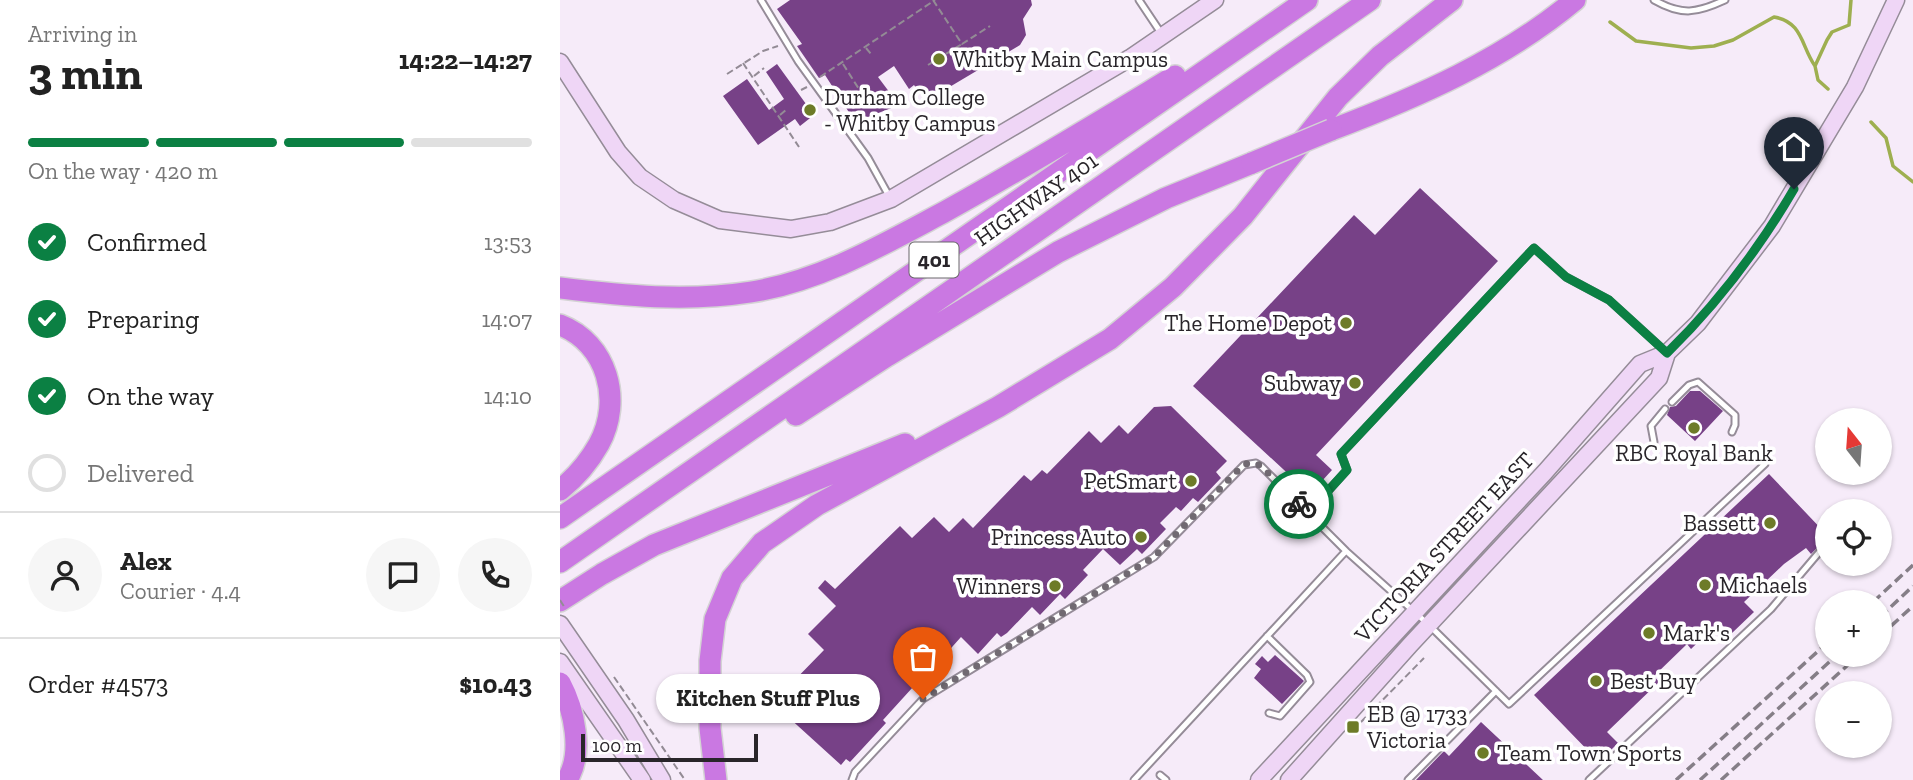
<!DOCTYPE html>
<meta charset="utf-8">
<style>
:root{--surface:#fff;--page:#f6f6f6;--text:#222;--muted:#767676;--line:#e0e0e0;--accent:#0b8043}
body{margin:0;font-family:"Zilla Slab",serif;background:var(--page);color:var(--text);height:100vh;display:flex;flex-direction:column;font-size:26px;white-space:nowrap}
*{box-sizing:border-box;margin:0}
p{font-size:23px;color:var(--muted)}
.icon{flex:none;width:38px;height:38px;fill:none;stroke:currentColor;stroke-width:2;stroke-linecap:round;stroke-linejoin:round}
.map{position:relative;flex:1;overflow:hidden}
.sheet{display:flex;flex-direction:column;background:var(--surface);width:560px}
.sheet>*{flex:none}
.needle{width:46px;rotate:343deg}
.tools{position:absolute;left:1255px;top:408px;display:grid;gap:14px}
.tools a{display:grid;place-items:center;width:77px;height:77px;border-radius:50%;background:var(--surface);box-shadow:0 2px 5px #0004;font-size:35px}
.scale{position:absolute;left:21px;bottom:18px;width:177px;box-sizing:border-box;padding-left:7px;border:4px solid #29252a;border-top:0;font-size:19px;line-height:24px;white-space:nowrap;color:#29252a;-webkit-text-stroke:5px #fff;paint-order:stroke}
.pin{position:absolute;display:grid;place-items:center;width:60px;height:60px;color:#fff;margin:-72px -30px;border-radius:50% 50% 50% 0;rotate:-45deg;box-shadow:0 0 7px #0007}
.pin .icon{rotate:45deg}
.courier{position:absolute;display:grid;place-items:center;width:70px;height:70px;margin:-35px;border:5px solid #0b8043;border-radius:50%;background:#fff;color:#222;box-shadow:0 2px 9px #0007}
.bubble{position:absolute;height:49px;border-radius:24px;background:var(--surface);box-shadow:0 2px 5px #0004;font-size:23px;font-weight:700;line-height:49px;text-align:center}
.head em{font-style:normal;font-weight:700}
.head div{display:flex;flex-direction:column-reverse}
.head{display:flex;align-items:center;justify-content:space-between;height:119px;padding:0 28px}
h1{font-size:46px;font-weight:700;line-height:52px}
.bar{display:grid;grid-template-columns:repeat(4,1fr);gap:10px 7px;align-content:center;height:84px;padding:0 28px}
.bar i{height:9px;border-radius:5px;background:var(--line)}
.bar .selected{background:var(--accent)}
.bar p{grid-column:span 4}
.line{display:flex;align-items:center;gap:18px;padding:0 28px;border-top:2px solid var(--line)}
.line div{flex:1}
.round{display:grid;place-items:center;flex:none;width:74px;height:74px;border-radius:37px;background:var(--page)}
ol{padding:0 28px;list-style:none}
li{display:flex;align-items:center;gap:21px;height:77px}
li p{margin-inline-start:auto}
li .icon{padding:7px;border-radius:50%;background:var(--accent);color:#fff;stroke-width:4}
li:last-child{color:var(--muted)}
li i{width:38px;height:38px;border:4px solid var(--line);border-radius:50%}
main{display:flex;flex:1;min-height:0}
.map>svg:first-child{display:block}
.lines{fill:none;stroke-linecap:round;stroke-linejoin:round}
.stream{stroke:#9eaf50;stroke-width:3.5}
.building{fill:#774187}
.lane-casing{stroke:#958c98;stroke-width:9}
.secondary-casing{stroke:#958c98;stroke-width:19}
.highway-casing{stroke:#d4d3d4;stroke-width:24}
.path{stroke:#938b95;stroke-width:2;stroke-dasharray:7 3.5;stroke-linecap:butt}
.lane{stroke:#fff;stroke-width:5}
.secondary{stroke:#efd6f6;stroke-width:16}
.highway{stroke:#ca78e2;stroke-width:21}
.rail{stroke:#857e87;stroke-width:3.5;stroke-dasharray:10 5;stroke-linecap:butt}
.highway-bridge-casing{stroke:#d4d3d4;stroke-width:24;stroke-linecap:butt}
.path-bridge{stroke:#938b95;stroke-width:2;stroke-dasharray:7 3.5;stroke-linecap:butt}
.highway-bridge{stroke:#ca78e2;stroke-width:21}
.done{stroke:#716a72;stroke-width:7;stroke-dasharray:0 12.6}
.route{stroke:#0b8043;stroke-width:9}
.poi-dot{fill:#6d7b28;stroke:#fff;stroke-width:2.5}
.labels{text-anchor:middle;stroke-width:7;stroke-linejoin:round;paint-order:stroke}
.shield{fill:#fff;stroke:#69666a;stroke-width:2}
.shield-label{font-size:21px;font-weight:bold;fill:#29252a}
.poi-label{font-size:23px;fill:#29252a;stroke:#fff;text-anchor:start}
.street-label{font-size:23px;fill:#29252a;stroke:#fff}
</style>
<main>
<section class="sheet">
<div class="head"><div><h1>3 min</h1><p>Arriving in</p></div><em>14:22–14:27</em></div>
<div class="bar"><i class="selected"></i><i class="selected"></i><i class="selected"></i><i></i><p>On the way · 420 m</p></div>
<ol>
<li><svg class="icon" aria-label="check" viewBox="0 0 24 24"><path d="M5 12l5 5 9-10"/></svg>Confirmed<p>13:53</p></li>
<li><svg class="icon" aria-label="check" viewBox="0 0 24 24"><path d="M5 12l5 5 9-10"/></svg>Preparing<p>14:07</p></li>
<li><svg class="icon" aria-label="check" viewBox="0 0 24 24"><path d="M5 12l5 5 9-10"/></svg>On the way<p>14:10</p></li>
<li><i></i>Delivered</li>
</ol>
<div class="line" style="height:126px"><a class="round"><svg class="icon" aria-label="person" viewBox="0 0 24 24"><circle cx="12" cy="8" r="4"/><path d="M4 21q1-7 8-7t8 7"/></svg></a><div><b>Alex</b><p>Courier · 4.4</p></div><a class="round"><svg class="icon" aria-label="chat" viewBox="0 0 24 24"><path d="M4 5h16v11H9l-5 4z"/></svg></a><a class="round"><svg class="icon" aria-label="phone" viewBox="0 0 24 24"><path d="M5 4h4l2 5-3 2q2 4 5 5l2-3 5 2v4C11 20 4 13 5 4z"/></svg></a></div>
<div class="line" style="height:91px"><div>Order #4573</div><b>$10.43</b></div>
</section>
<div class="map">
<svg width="1353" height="780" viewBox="0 0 1353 780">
<rect width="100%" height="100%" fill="#f6ebf9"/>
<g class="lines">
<path class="stream" d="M1050 22 1076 41 1131 48 1154 46 1173 40 1214 17C1243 22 1241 46 1255 66
M1268 89 1258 80 1255 66 1267 40 1272 32 1289 25 1291 0
M1311 122 1326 138 1333 166 1353 182"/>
</g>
<path class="building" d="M230 0H471L472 5 463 19 466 35 460 45 366 101 354 85 349 89 334 66 318 77 333 97 334 107 300 120 292 117 265 75 259 78 237 46 242 44 217 9Z
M217 64 254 115 240 126 235 119 198 145 163 96 187 79 209 110 224 99 206 72Z
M860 188 938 261 756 455 772 470 750 494 633 386 794 215 815 235Z
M1130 391H1140L1163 411 1135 441 1107 415 1110 407 1116 406Z
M611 406 667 461 656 472 661 478 638 502 633 498 621 511 616 507 600 523 606 529 582 554 577 549 560 565 543 549 523 570 528 575 505 599 500 594 480 615 472 607 447 633 441 637 437 633 418 654 401 637 384 656 388 660 359 692 353 687 323 720 326 723 290 762 286 759 281 765 227 716 221 702 228 699 225 690 264 650 248 634 276 606 258 588 265 580 275 589 340 526 352 538 374 517 389 532 403 518 413 528 464 475 471 481 482 470 487 474 529 431 541 443 559 425 568 434 594 407Z
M1209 474 1267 535V538L1251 554 1246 548 1224 564 1184 602 1194 612 1171 634 1159 622 1131 649 1127 644 1094 676 1099 682 1047 732 1058 743 1039 762 974 695Z
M715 655 744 681 722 704 694 678 701 669 695 664 702 656 708 662Z
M921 722 983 780H856L884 751 889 756Z"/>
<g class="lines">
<g class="lane-casing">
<path id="lane" d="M201 0 238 61 308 158 329 196
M579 0 601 33
M1094 0C1122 16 1137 13 1165 0
M1112 402 1129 385 1138 382 1175 415V425L1172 432
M1094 442 1091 426 1105 409
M748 513 787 470 781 454 974 248 1006 277 1049 300 1105 351
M707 636 747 675 750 682 720 716 709 713
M600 775 606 780
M292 780 295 772 363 699 594 557 684 465 696 463 701 466 786 551
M574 780 786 551 869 625 949 704 1205 464
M848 780 936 691
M1029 780 1211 609 1267 543"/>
</g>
<g class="secondary-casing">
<path id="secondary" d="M0 62 58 152 80 177 114 200 160 220 231 229 270 222 331 199 570 58 655 0
M0 624 66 720 102 780
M0 662 82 780
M699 780 985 472 1080 364 1107 353 1138 323 1212 226 1295 87 1336 0
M729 780 850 645 1099 378 1107 353"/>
</g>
<g class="highway-casing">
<path id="highway" d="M771 130C858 97 943 60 1015 0
M0 288C64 296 127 302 191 292 261 281 324 244 386 211 464 168 539 122 615 76
M0 325C47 343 63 400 39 444 30 460 15 478 0 490
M236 415 327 356 498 252 606 198 692 163
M0 518 747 0
M0 562 810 0
M0 601 42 574 94 545 345 444
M0 683C14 709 24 753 7 780
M156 780 150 728V661L155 619 172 578 202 543 257 505 438 407 550 339 613 287 683 216 778 97 820 56 892 0"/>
</g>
<path class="path" d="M373 0 402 44 430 26
M306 48 311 54
M183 63 239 147
M283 64 306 100
M368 65 402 44
M167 74 203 51 218 46
M194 76 204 68
M260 77 375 0
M241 90 247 87
M220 115 227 109
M54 677 125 780
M801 722 864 658"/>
<use href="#lane" class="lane"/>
<use href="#secondary" class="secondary"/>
<use href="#highway" class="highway"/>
<path class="rail" d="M1313 602 1353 565
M1320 617 1353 586
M1320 636 1353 606
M1116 780 1267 643
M1140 780 1278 654
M1161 780 1300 654"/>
<g class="highway-bridge-casing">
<path id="highway-bridge" d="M692 163 771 130"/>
</g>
<path class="path-bridge" d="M0 600 5 608"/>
<use href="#highway-bridge" class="highway-bridge"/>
</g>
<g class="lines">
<path class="done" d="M363 699 594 557 684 464 696 463 701 466 739 504"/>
<path class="route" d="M739 504 748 513 787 470 781 454 974 248 1006 277 1049 300 1107 353C1157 304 1199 249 1234 189"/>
</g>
<g class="poi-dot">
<circle cx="379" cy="59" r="7"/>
<circle cx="250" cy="110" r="7"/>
<circle cx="786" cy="323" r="7"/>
<circle cx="795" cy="383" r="7"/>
<circle cx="1134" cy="428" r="7"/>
<circle cx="631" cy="481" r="7"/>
<circle cx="1210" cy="523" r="7"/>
<circle cx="581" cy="537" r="7"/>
<circle cx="1145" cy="585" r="7"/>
<circle cx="495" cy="586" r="7"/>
<circle cx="1089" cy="633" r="7"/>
<circle cx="1036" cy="681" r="7"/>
<rect x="786" y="720" width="14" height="14" rx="3.5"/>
<circle cx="923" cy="753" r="7"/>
</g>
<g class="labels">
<rect class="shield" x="349.5" y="242.5" width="49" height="35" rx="5"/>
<g class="shield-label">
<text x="374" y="267">401</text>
</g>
<g class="poi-label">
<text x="393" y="67">Whitby Main Campus</text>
<text x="264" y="105">Durham College<tspan x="264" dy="26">- Whitby Campus</tspan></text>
<text x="772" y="331" text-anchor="end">The Home Depot</text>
<text x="781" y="391" text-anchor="end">Subway</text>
<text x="1134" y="461" text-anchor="middle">RBC Royal Bank</text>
<text x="617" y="489" text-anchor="end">PetSmart</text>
<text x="1196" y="531" text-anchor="end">Bassett</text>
<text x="567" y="545" text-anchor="end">Princess Auto</text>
<text x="1159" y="593">Michaels</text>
<text x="481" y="594" text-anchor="end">Winners</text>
<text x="1103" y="641">Mark's</text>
<text x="1050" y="689">Best Buy</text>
<text x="807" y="722">EB @ 1733<tspan x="807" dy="26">Victoria</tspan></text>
<text x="937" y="761">Team Town Sports</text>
</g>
<g class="street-label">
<text transform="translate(476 199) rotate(-35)" y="8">HIGHWAY 401</text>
<text transform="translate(884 547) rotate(-47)" y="8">VICTORIA STREET EAST</text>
</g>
</g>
</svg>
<div class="tools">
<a><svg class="needle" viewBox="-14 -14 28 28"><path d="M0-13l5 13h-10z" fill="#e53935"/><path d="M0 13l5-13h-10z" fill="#767676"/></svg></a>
<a><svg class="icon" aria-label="locate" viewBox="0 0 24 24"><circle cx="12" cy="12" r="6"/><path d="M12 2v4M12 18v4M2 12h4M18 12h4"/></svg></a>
<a>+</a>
<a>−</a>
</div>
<div class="scale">100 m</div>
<div class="pin" style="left:363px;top:699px;background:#ea580c"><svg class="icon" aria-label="bag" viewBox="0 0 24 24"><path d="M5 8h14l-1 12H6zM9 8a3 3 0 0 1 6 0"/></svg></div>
<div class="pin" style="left:1234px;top:189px;background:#1f2937"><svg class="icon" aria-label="home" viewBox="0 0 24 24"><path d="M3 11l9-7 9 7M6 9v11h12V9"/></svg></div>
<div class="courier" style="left:739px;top:504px"><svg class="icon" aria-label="bike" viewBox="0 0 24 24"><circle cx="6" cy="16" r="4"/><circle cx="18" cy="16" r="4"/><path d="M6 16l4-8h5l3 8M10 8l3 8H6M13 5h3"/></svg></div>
<div class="bubble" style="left:96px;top:674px;width:224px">Kitchen Stuff Plus</div>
</div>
</main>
